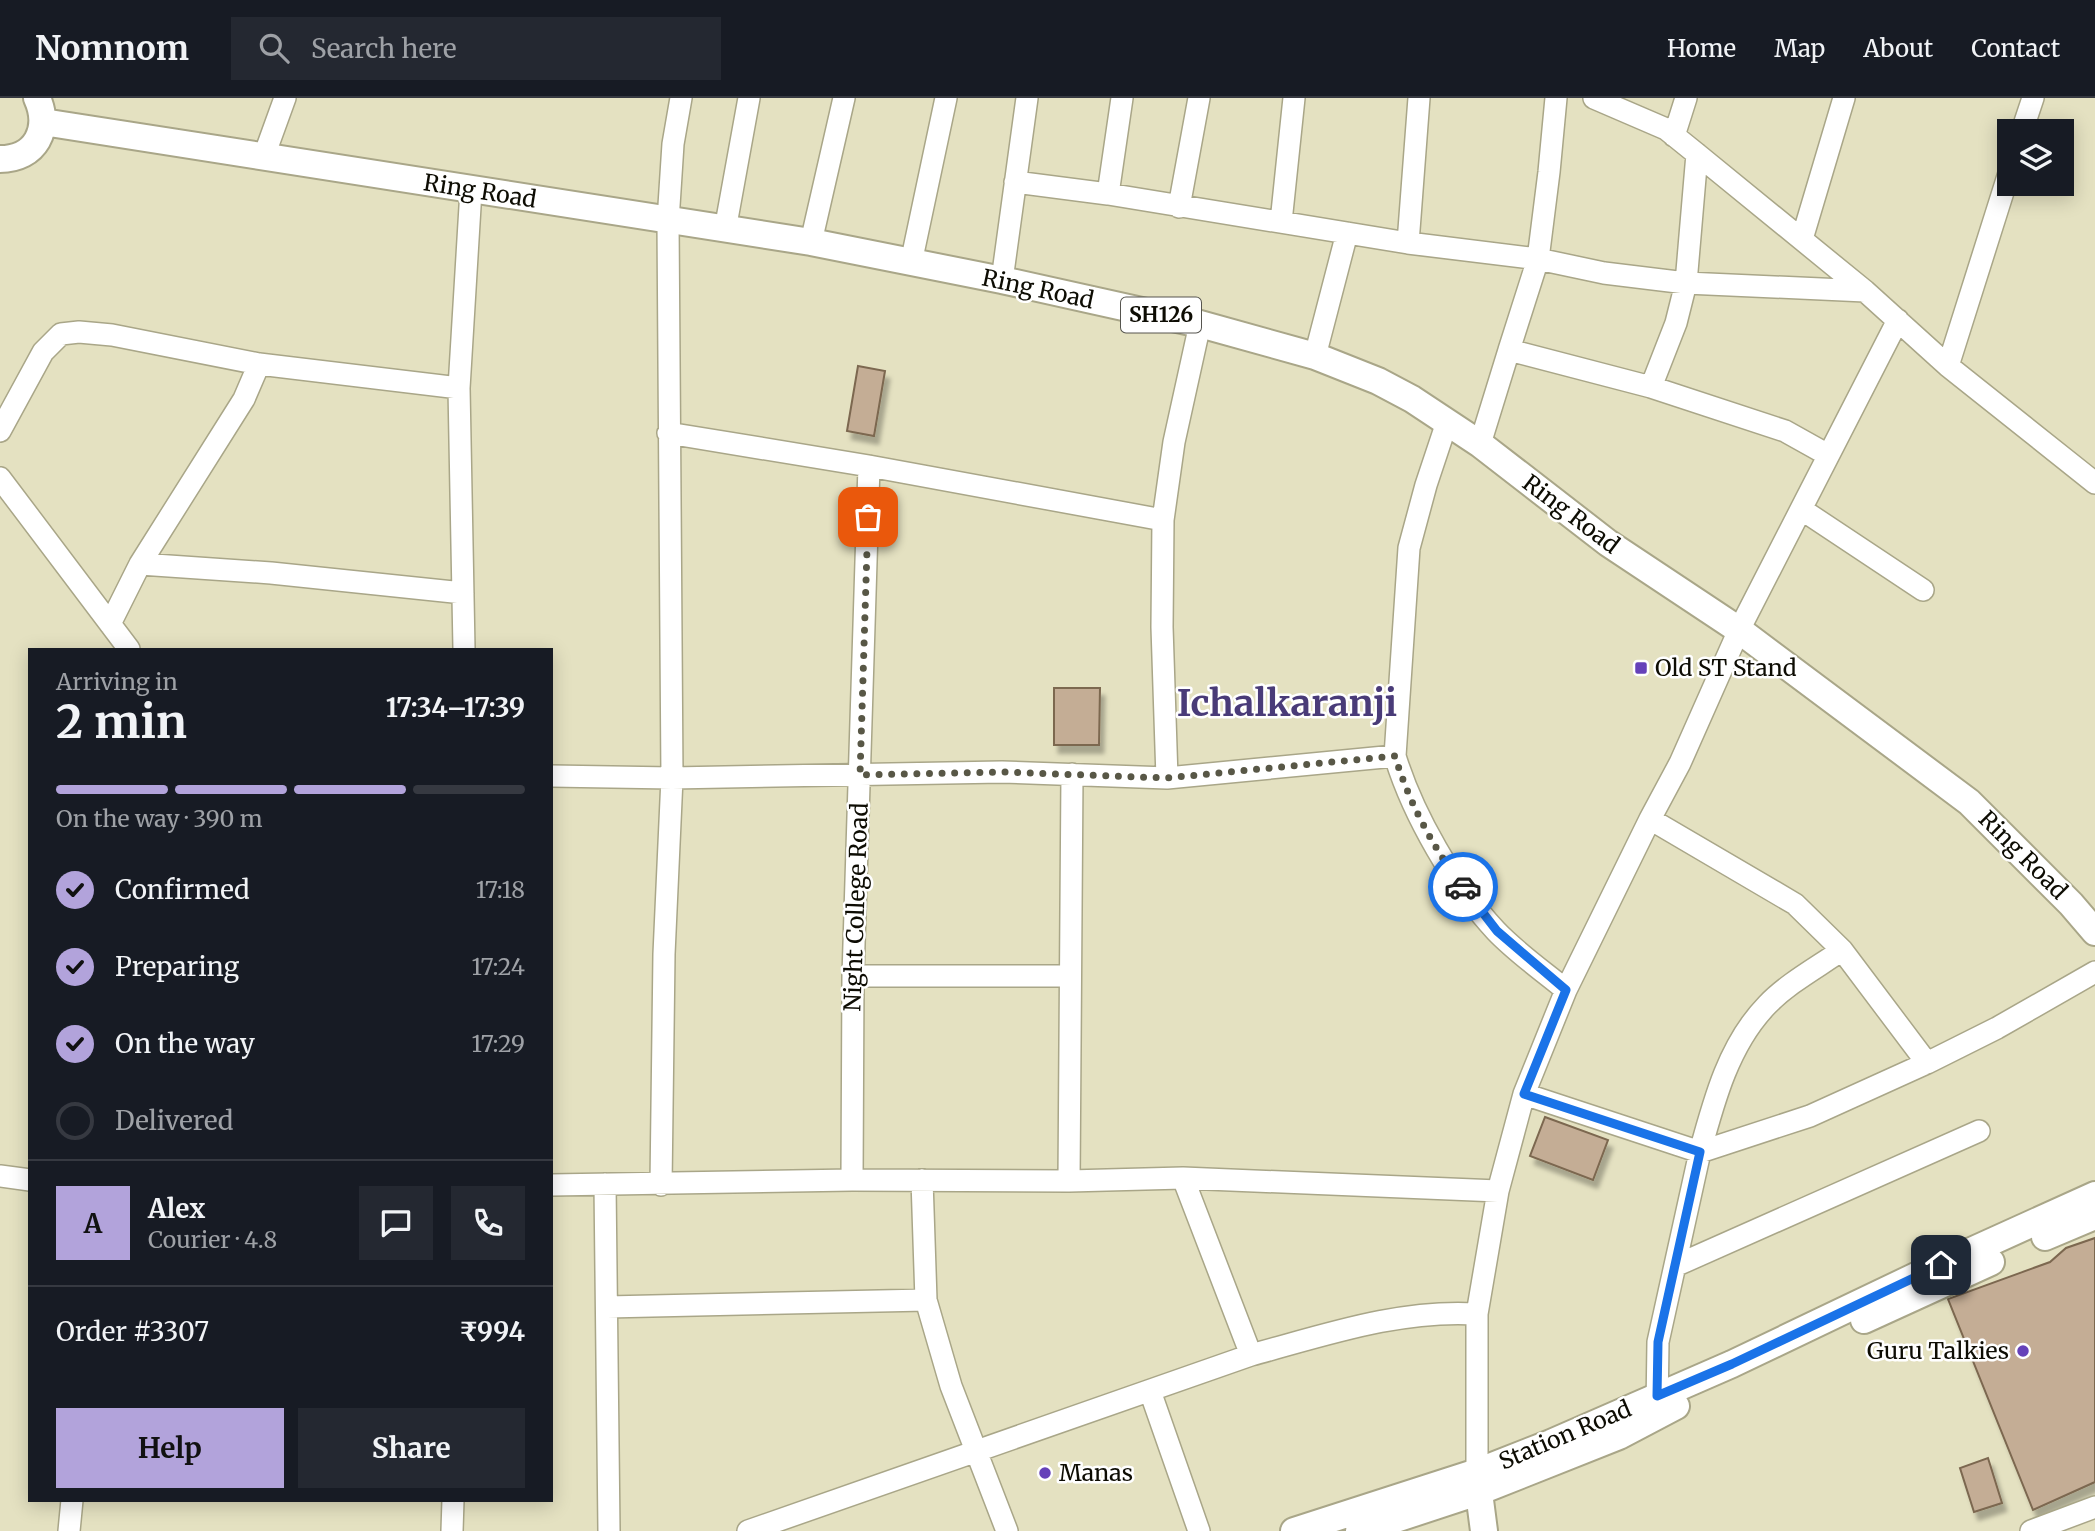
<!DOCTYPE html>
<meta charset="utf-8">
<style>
:root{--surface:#171b24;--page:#242831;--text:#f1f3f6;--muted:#9ea1a6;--line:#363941;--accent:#b2a3db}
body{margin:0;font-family:Merriweather,serif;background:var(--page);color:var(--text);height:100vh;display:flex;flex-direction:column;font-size:26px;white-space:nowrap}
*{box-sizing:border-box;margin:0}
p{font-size:23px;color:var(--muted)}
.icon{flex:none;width:38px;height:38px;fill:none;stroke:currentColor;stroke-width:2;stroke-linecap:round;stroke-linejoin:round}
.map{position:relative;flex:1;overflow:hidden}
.sheet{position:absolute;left:28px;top:550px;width:525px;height:854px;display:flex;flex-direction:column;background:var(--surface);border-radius:0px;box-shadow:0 4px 18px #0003}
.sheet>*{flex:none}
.controls{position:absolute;left:1997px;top:21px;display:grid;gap:14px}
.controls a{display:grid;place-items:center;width:77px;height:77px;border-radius:0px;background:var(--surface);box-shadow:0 4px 18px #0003;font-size:35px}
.pin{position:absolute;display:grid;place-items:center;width:60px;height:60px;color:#fff;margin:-30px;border-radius:14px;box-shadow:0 4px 10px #0006}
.courier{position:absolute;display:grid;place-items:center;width:70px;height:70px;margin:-35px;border:5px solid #1a73e8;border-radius:50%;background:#fff;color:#222;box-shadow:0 2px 9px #0007}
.head em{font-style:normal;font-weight:700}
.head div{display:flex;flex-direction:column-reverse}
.head{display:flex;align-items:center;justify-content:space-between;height:119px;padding:0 28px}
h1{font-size:46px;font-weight:700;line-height:52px}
.bar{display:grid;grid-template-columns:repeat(4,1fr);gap:10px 7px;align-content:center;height:84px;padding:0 28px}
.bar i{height:9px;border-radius:5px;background:var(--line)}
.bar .current{background:var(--accent)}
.bar p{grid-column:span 4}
.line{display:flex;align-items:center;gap:18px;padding:0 28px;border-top:2px solid var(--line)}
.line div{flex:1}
.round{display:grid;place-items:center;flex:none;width:74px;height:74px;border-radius:0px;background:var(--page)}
ol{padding:0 28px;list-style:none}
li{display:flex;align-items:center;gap:21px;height:77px}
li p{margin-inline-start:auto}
li .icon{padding:7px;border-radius:50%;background:var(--accent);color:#111;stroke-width:4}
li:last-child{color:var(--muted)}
li i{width:38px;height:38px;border:4px solid var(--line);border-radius:50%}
.cta{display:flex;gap:14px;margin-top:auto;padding:14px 28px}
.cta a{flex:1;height:80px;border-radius:0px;background:var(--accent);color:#111;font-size:28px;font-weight:700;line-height:80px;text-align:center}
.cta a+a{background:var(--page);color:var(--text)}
header{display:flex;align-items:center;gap:42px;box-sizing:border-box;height:98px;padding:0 35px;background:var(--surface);border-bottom:2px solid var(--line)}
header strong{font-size:33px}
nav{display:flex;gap:38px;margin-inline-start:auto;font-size:24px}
.search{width:490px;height:63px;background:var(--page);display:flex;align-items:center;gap:18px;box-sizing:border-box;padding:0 24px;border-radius:0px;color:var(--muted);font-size:26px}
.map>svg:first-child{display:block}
.building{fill:#c4ad95;stroke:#7c6750;stroke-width:2;filter:url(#shadow)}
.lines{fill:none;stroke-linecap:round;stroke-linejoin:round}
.minor-casing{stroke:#a9a688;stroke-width:24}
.major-casing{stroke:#a9a688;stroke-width:30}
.minor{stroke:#fff;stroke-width:21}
.major{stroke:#fff;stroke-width:26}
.done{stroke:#585746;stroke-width:7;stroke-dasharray:0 12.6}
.route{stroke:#1a73e8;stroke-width:9}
.poi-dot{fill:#6541b9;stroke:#fff;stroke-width:2.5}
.labels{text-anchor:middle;stroke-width:5;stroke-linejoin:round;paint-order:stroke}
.shield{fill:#fff;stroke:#56554f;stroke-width:2}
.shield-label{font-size:21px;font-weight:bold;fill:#0d0c03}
.street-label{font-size:23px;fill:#0d0c03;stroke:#fff}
.poi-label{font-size:23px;fill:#0d0c03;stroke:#fff;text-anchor:start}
.town-label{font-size:37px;font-weight:bold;fill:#493b78;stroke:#fff}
</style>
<header>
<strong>Nomnom</strong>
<div class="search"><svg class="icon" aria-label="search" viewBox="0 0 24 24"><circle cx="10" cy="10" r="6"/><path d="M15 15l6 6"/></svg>Search here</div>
<nav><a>Home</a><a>Map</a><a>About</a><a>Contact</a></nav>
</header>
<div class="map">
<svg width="2095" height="1433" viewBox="0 0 2095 1433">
<defs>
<filter id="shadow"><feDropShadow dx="4.5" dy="8" stdDeviation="2" flood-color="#0004"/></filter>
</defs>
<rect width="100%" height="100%" fill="#e4e1c1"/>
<path class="building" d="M858 268 885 273 874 338 847 333Z
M1054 590H1100L1099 647H1054Z
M1545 1019 1608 1042 1593 1082 1530 1058Z
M2095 1140V1384L2033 1412 1948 1201 2050 1164 2066 1150Z
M1988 1360 2002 1405 1974 1414 1960 1370Z"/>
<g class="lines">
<g class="minor-casing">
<path id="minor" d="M1419 0 1408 145 1538 161 1604 175 1686 185 1865 193
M1556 0 1549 74 1538 161 1509 252 1651 289 1785 333 1828 357
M1594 0 1666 31 1697 56 1865 193 1948 268 2095 385
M2022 33 2033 0
M1674 38 1686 0
M264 58 285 0
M1015 84 1108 96 1408 145
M1108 96 1122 0
M1179 109 1199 0
M1281 124 1294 0
M725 132 749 0
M1802 141 1844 0
M811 144 844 0
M911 165 946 0
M1002 182 1027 0
M1315 258 1347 135
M1948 268 2009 75
M1651 289 1676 225 1686 185 1697 56
M0 333 43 254 61 236 79 234 112 237 259 266 459 290
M668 335 869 368 1163 422
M1480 346 1509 252
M0 380 129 551
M1801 411 1923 492
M140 466 271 475 463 495
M110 526 140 466 244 301 259 266
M464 551 459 290 471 92
M1395 658 1409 450 1426 387 1447 324
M551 678 672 680 1002 674 1167 680 1395 658C1413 717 1454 788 1496 833 1517 855 1543 873 1566 892
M1167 680 1162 529 1163 422 1174 344 1200 226
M1650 721 1795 806 1842 852 1927 965
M853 878H1070
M1524 996 1700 1054C1714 1002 1729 946 1767 907 1788 885 1818 869 1842 852
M0 1078 30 1082
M1183 1080 1251 1257C1325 1237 1400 1211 1477 1216
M852 1082 853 878 869 368
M922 1082 926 1202 951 1288 1007 1433
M1069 1083 1072 676
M605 1086 609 1433
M551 1087 852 1082 1069 1083 1183 1080 1498 1093
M661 1087 664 856 672 680 668 123 673 46 681 0
M1675 1168 1979 1033
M607 1209 926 1202
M1150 1293 1199 1433
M1657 1310 1658 1244 1700 1054 1810 1018 1927 965 1997 930 2095 874
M1477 1374V1216L1498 1093 1524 996 1566 892 1650 721 1680 665 1739 532 1898 222
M69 1433 72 1402
M452 1433 453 1402
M748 1433 1251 1257
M2031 1433 2095 1409"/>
</g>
<g class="major-casing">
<path id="major" d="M43 24 811 144 1002 182 1200 226 1315 258 1378 283 1412 301 1480 346 1608 445 1739 532 1969 704 2071 806 2095 834
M0 61C36 61 51 31 37 0
M2045 1139 2095 1118
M1864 1222 1991 1164
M1477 1379 1484 1433
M1294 1433 1477 1374 1551 1345 1732 1266 1916 1178 2095 1097
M1359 1433 1478 1394 1619 1338 1676 1308"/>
</g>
<use href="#minor" class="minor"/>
<use href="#major" class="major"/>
</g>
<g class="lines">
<path class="done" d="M868 419 860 677 1002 674 1167 680 1395 658C1409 705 1434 751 1463 789"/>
<path class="route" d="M1463 789 1497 833 1566 892 1524 996 1700 1054 1658 1244 1657 1298 1732 1266 1941 1167"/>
</g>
<g class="poi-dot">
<rect x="1634" y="563" width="14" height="14" rx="3.5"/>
<circle cx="2023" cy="1253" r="7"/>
<circle cx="1045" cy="1375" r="7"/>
</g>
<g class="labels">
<rect class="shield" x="1121" y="199.5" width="80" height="35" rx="5"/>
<g class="shield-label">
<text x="1161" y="224">SH126</text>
</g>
<g class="street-label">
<text transform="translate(480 93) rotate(9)" y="8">Ring Road</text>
<text transform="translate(1038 191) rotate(12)" y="8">Ring Road</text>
<text transform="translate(1571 416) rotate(37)" y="8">Ring Road</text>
<text transform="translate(2023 757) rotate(45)" y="8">Ring Road</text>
<text transform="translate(856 809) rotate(-88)" y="8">Night College Road</text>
<text transform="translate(1565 1337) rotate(-23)" y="8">Station Road</text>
</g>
<g class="poi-label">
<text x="1655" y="578">Old ST Stand</text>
<text x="2009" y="1261" text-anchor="end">Guru Talkies</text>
<text x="1059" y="1383">Manas</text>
</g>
<g class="town-label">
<text x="1287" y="618">Ichalkaranji</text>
</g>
</g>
</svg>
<div class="controls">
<a><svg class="icon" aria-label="layers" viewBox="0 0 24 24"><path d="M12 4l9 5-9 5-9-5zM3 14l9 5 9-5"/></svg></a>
</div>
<div class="pin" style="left:868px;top:419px;background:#ea580c"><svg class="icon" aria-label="bag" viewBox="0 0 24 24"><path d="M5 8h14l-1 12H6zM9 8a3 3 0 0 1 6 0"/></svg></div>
<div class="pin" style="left:1941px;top:1167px;background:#1f2937"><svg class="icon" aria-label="home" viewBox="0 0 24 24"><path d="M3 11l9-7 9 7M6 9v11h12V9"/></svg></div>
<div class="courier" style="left:1463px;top:789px"><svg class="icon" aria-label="car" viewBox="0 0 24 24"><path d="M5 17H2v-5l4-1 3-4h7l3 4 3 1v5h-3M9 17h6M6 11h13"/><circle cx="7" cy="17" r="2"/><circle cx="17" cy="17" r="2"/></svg></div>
<section class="sheet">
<div class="head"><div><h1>2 min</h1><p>Arriving in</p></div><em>17:34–17:39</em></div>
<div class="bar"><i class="current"></i><i class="current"></i><i class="current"></i><i></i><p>On the way · 390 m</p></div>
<ol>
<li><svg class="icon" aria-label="check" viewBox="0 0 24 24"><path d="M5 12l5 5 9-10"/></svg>Confirmed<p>17:18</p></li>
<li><svg class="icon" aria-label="check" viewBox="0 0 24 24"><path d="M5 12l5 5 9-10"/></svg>Preparing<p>17:24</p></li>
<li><svg class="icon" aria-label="check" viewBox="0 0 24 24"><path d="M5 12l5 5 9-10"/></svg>On the way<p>17:29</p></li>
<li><i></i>Delivered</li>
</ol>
<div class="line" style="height:126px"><b class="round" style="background:var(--accent);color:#111">A</b><div><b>Alex</b><p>Courier · 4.8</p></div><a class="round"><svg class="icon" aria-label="chat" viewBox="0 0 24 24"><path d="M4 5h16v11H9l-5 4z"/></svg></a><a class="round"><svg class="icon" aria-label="phone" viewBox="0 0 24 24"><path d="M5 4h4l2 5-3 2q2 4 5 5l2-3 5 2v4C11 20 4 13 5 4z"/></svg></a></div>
<div class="line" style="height:91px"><div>Order #3307</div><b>₹994</b></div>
<div class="cta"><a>Help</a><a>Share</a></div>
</section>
</div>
